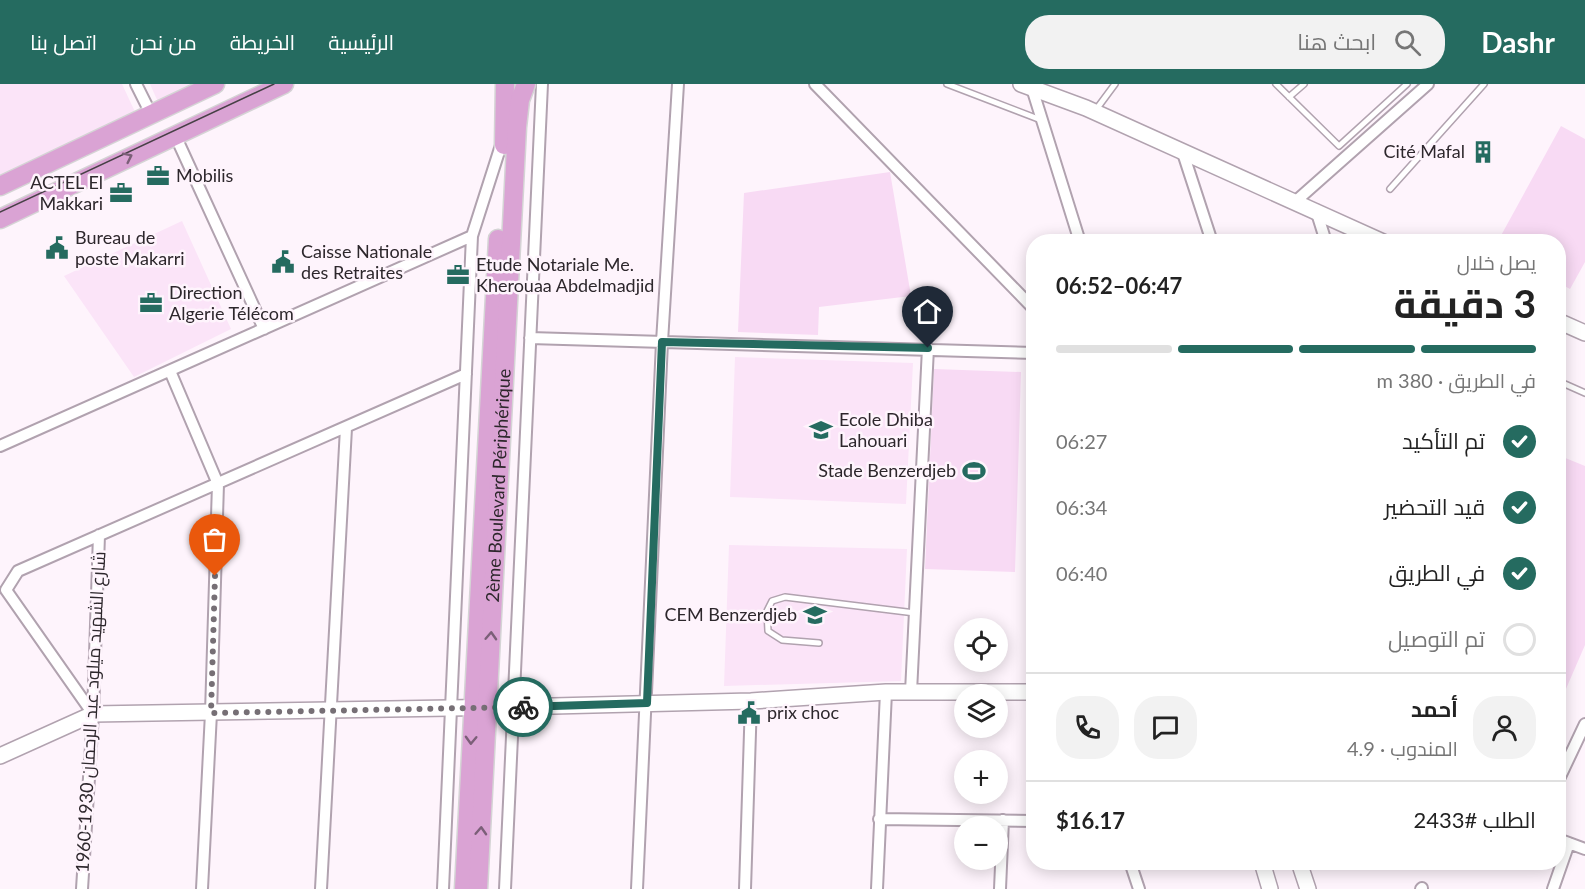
<!DOCTYPE html>
<html lang="ar">
<meta charset="utf-8">
<style>
:root{--surface:#fff;--page:#f2f2f2;--text:#222;--muted:#767676;--line:#e0e0e0;--accent:#256b60}
body{margin:0;font-family:Lato,Cairo,sans-serif;background:var(--page);color:var(--text);direction:rtl;height:100vh;display:flex;flex-direction:column;font-size:22px;white-space:nowrap}
*{box-sizing:border-box;margin:0}
p{font-size:20px;color:var(--muted)}
.icon{flex:none;width:33px;height:33px;fill:none;stroke:currentColor;stroke-width:2;stroke-linecap:round;stroke-linejoin:round}
.map{position:relative;flex:1;overflow:hidden;direction:ltr}
.details{position:absolute;left:1026px;top:150px;width:540px;height:636px;display:flex;flex-direction:column;background:var(--surface);border-radius:24px;box-shadow:0 3px 15px #0003;direction:rtl}
.details>*{flex:none}
.buttons{position:absolute;left:954px;top:534px;display:grid;gap:12px}
.buttons a{display:grid;place-items:center;width:54px;height:54px;border-radius:50%;background:var(--surface);box-shadow:0 3px 15px #0003;font-size:30px}
.pin{position:absolute;display:grid;place-items:center;width:51px;height:51px;color:#fff;margin:-62px -26px;border-radius:50% 50% 50% 0;rotate:-45deg;box-shadow:0 0 6px #0007}
.pin .icon{rotate:45deg}
.courier{position:absolute;display:grid;place-items:center;width:60px;height:60px;margin:-30px;border:4px solid #256b60;border-radius:50%;background:#fff;color:#222;box-shadow:0 2px 8px #0007}
.overview em{font-style:normal;font-weight:700}
.overview div{display:flex;flex-direction:column-reverse}
.overview{display:flex;align-items:center;justify-content:space-between;height:102px;padding:0 30px}
h1{font-size:39px;font-weight:700;line-height:45px}
.bar{display:grid;grid-template-columns:repeat(4,1fr);gap:9px 6px;align-content:center;height:72px;padding:0 30px}
.bar i{height:8px;border-radius:4px;background:var(--line)}
.bar .current{background:var(--accent)}
.bar p{grid-column:span 4}
.line{display:flex;align-items:center;gap:15px;padding:0 30px;border-top:2px solid var(--line)}
.line div{flex:1}
.round{display:grid;place-items:center;flex:none;width:63px;height:63px;border-radius:24px;background:var(--page)}
ol{padding:0 30px;list-style:none}
li{display:flex;align-items:center;gap:18px;height:66px}
li p{margin-inline-start:auto}
li .icon{padding:6px;border-radius:50%;background:var(--accent);color:#fff;stroke-width:4}
li:last-child{color:var(--muted)}
li i{width:33px;height:33px;border:3px solid var(--line);border-radius:50%}
header{display:flex;align-items:center;gap:36px;box-sizing:border-box;height:84px;padding:0 30px;background:var(--accent);color:#fff}
header strong{font-size:28px}
nav{display:flex;gap:33px;margin-inline-start:auto;font-size:21px}
.search{width:420px;height:54px;background:var(--page);display:flex;align-items:center;gap:15px;box-sizing:border-box;padding:0 21px;border-radius:24px;color:var(--muted);font-size:22px}
.map>svg:first-child{display:block}
.built{fill:#fbe4f8}
.green{fill:#f8daf4}
.lines{fill:none;stroke-linecap:round;stroke-linejoin:round}
.lane-casing{stroke:#b1a2af;stroke-width:8}
.street-casing{stroke:#b1a2af;stroke-width:14}
.secondary-casing{stroke:#b1a2af;stroke-width:18}
.primary-casing{stroke:#d5d4d5;stroke-width:21}
.lane{stroke:#fff;stroke-width:5}
.street{stroke:#fff;stroke-width:10}
.secondary{stroke:#fff;stroke-width:15}
.primary{stroke:#daa3d4;stroke-width:18}
.tram{stroke:#474046;stroke-width:1.5}
.oneway{stroke:#7b5f78}
.done{stroke:#766f75;stroke-width:6;stroke-dasharray:0 10.8}
.route{stroke:#256b60;stroke-width:8}
.labels{text-anchor:middle;stroke-width:5;stroke-linejoin:round;paint-order:stroke}
.poi-label{font-size:18px;fill:#2d272c;stroke:#fef4fc;text-anchor:start}
.street-label{font-size:18px;fill:#2d272c;stroke:#fef4fc}
</style>
<header>
<strong>Dashr</strong>
<div class="search"><svg class="icon" aria-label="search" viewBox="0 0 24 24"><circle cx="10" cy="10" r="6"/><path d="M15 15l6 6"/></svg>ابحث هنا</div>
<nav><a>الرئيسية</a><a>الخريطة</a><a>من نحن</a><a>اتصل بنا</a></nav>
</header>
<div class="map">
<svg width="1585" height="805" viewBox="0 0 1585 805">
<rect width="100%" height="100%" fill="#fef4fc"/>
<path class="built" d="M0 0H122L136 30 0 92Z
M150 0H198L158 18Z
M182 137 231 245 134 293 64 192Z
M735 273 913 279 906 420 730 413Z
M729 461 907 465 901 597 724 602Z"/>
<path class="green" d="M1561 42 1585 55V178L1570 205 1559 199 1558 158 1498 157Z
M890 88 911 212 819 223 818 251 738 248 744 109Z
M934 285 1021 288 1015 488 925 485Z
M1558 371 1585 382V561L1559 621Z"/>
<g class="lines">
<g class="lane-casing">
<path id="lane" d="M947 0 1041 36
M1276 0 1339 62 1407 0
M1289 13 1304 0
M1095 27 1115 0
M1390 105 1484 0
M1558 297 1585 309
M819 559 782 556 768 547 767 527 772 517 785 513 915 529"/>
</g>
<g class="street-casing">
<path id="street" d="M136 0 151 30
M815 0 1034 225
M1032 4 1080 158
M175 51 264 245
M1183 69 1212 158
M1296 117 1428 0
M1316 126 1326 158
M530 254 1034 269
M170 287 218 400 211 629 202 805
M0 362 472 152
M6 506 18 487 466 290
M6 506 93 630
M911 608 928 264
M1558 697 1585 640
M879 735 1034 737
M1558 755 1585 765
M1130 778 1139 805
M82 805 93 630 99 451
M321 805 346 344
M443 805 472 152 503 55
M505 805 542 0
M637 805 662 258 678 0
M745 805 751 617
M877 805 886 608
M1000 805 1003 736
M1421 805 1422 804
M1553 805 1569 759"/>
</g>
<g class="secondary-casing">
<path id="secondary" d="M1021 0 1086 24 1383 158
M1558 237 1585 249
M0 672 93 630 514 623 751 617 886 608H1034
M1262 778 1270 805
M1299 778 1308 805"/>
</g>
<g class="primary-casing">
<g id="primary">
<path d="M504 61 505 0"/>
<path d="M0 102 215 0"/>
<path d="M0 135 284 0"/>
<path d="M464 805 498 155"/>
<path id="s1" d="M478 805 517 43 520 16 526 0"/>
</g>
</g>
<use href="#lane" class="lane"/>
<use href="#street" class="street"/>
<use href="#secondary" class="secondary"/>
<use href="#primary" class="primary"/>
<path class="tram" d="M0 128 274 0"/>
</g>
<defs><path id="oneway-chevron" d="M-2-3.5L2.5 0L-2 3.5" fill="none" stroke-width="1.6" stroke-linecap="round" stroke-linejoin="round" transform="scale(1.5)"/></defs>
<g class="oneway">
<use href="#oneway-chevron" transform="translate(128 73) rotate(-26)"/>
<use href="#oneway-chevron" transform="translate(491 552) rotate(-87)"/>
<use href="#oneway-chevron" transform="translate(471 656) rotate(92)"/>
<use href="#oneway-chevron" transform="translate(481 747) rotate(-87)"/>
</g>
<g class="lines">
<path class="done" d="M215 492 211 629 523 623"/>
<path class="route" d="M523 623 647 619 662 258 928 264"/>
</g>
<defs>
<g id="building-bare" transform="scale(1.8)"><path d="M-4-6H4V6H1V3H-1V6H-4ZM-2.5-4.3h1.7v1.8h-1.7ZM.8-4.3h1.7v1.8H.8ZM-2.5-1h1.7V.8h-1.7ZM.8-1h1.7V.8H.8Z" fill="#256b60" stroke="#fef4fc" stroke-width="2.5" paint-order="stroke"/></g>
<g id="office-bare" transform="scale(1.8)"><path d="M-6-3h4V-5.5h4V-3h4V5H-6ZM-1-4.5V-3h2v-1.5ZM-6 0V1H6V0Z" fill="#256b60" stroke="#fef4fc" stroke-width="2.5" paint-order="stroke"/></g>
<g id="civic-bare" transform="scale(1.8)"><path d="M-.6-6.5H3V-4.5H.6V-3L4-1V1h2V6H-6V1h2V-1L-.6-3ZM-1.2 2.5V6h2.4V2.5Z" fill="#256b60" stroke="#fef4fc" stroke-width="2.5" paint-order="stroke"/></g>
<g id="school-bare" transform="scale(1.8)"><path d="M0-5L7-2L0 1L-7-2ZM-4 1L0 2.5L4 1V4Q0 6-4 4Z" fill="#256b60" stroke="#fef4fc" stroke-width="2.5" paint-order="stroke"/></g>
<g id="stadium-bare" transform="scale(1.8)"><path d="M0-5a6.5 5 0 1 0 0 10a6.5 5 0 1 0 0-10ZM-3.5-1.8h7v3.6h-7Z" fill="#256b60" stroke="#fef4fc" stroke-width="2.5" paint-order="stroke"/></g>
</defs>
<g fill-rule="evenodd">
<use href="#building-bare" x="1483" y="68"/>
<use href="#office-bare" x="158" y="92"/>
<use href="#office-bare" x="121" y="109"/>
<use href="#civic-bare" x="57" y="164"/>
<use href="#civic-bare" x="283" y="178"/>
<use href="#office-bare" x="458" y="191"/>
<use href="#office-bare" x="151" y="219"/>
<use href="#school-bare" x="821" y="346"/>
<use href="#stadium-bare" x="974" y="387"/>
<use href="#school-bare" x="815" y="531"/>
<use href="#civic-bare" x="749" y="629"/>
</g>
<g class="labels">
<g class="poi-label">
<text x="1465" y="74" text-anchor="end">Cité Mafal</text>
<text x="176" y="98">Mobilis</text>
<text x="103" y="105" text-anchor="end">ACTEL El<tspan x="103" dy="21">Makkari</tspan></text>
<text x="75" y="160">Bureau de<tspan x="75" dy="21">poste Makarri</tspan></text>
<text x="301" y="174">Caisse Nationale<tspan x="301" dy="21">des Retraites</tspan></text>
<text x="476" y="187">Etude Notariale Me.<tspan x="476" dy="21">Kherouaa Abdelmadjid</tspan></text>
<text x="169" y="215">Direction<tspan x="169" dy="21">Algerie Télécom</tspan></text>
<text x="839" y="342">Ecole Dhiba<tspan x="839" dy="21">Lahouari</tspan></text>
<text x="956" y="393" text-anchor="end">Stade Benzerdjeb</text>
<text x="797" y="537" text-anchor="end">CEM Benzerdjeb</text>
<text x="767" y="635">prix choc</text>
</g>
<g class="street-label">
<text dy="6" stroke="none"><textPath href="#s1" startOffset="404">2ème Boulevard Périphérique</textPath></text>
<text transform="translate(91 628) rotate(-87)" y="6">شارع الشهيد ميلود عبد الرحمان 1930-1960</text>
</g>
</g>
</svg>
<div class="buttons">
<a><svg class="icon" aria-label="locate" viewBox="0 0 24 24"><circle cx="12" cy="12" r="6"/><path d="M12 2v4M12 18v4M2 12h4M18 12h4"/></svg></a>
<a><svg class="icon" aria-label="layers" viewBox="0 0 24 24"><path d="M12 4l9 5-9 5-9-5zM3 14l9 5 9-5"/></svg></a>
<a>+</a>
<a>−</a>
</div>
<div class="pin" style="left:215px;top:492px;background:#ea580c"><svg class="icon" aria-label="bag" viewBox="0 0 24 24"><path d="M5 8h14l-1 12H6zM9 8a3 3 0 0 1 6 0"/></svg></div>
<div class="pin" style="left:928px;top:264px;background:#1f2937"><svg class="icon" aria-label="home" viewBox="0 0 24 24"><path d="M3 11l9-7 9 7M6 9v11h12V9"/></svg></div>
<div class="courier" style="left:523px;top:623px"><svg class="icon" aria-label="bike" viewBox="0 0 24 24"><circle cx="6" cy="16" r="4"/><circle cx="18" cy="16" r="4"/><path d="M6 16l4-8h5l3 8M10 8l3 8H6M13 5h3"/></svg></div>
<section class="details">
<div class="overview"><div><h1>3 دقيقة</h1><p>يصل خلال</p></div><em>06:47–06:52</em></div>
<div class="bar"><i class="current"></i><i class="current"></i><i class="current"></i><i></i><p>في الطريق · 380 m</p></div>
<ol>
<li><svg class="icon" aria-label="check" viewBox="0 0 24 24"><path d="M5 12l5 5 9-10"/></svg>تم التأكيد<p>06:27</p></li>
<li><svg class="icon" aria-label="check" viewBox="0 0 24 24"><path d="M5 12l5 5 9-10"/></svg>قيد التحضير<p>06:34</p></li>
<li><svg class="icon" aria-label="check" viewBox="0 0 24 24"><path d="M5 12l5 5 9-10"/></svg>في الطريق<p>06:40</p></li>
<li><i></i>تم التوصيل</li>
</ol>
<div class="line" style="height:108px"><a class="round"><svg class="icon" aria-label="person" viewBox="0 0 24 24"><circle cx="12" cy="8" r="4"/><path d="M4 21q1-7 8-7t8 7"/></svg></a><div><b>أحمد</b><p>المندوب · 4.9</p></div><a class="round"><svg class="icon" aria-label="chat" viewBox="0 0 24 24"><path d="M4 5h16v11H9l-5 4z"/></svg></a><a class="round"><svg class="icon" aria-label="phone" viewBox="0 0 24 24"><path d="M5 4h4l2 5-3 2q2 4 5 5l2-3 5 2v4C11 20 4 13 5 4z"/></svg></a></div>
<div class="line" style="height:78px"><div>الطلب #2433</div><b>$16.17</b></div>
</section>
</div>
